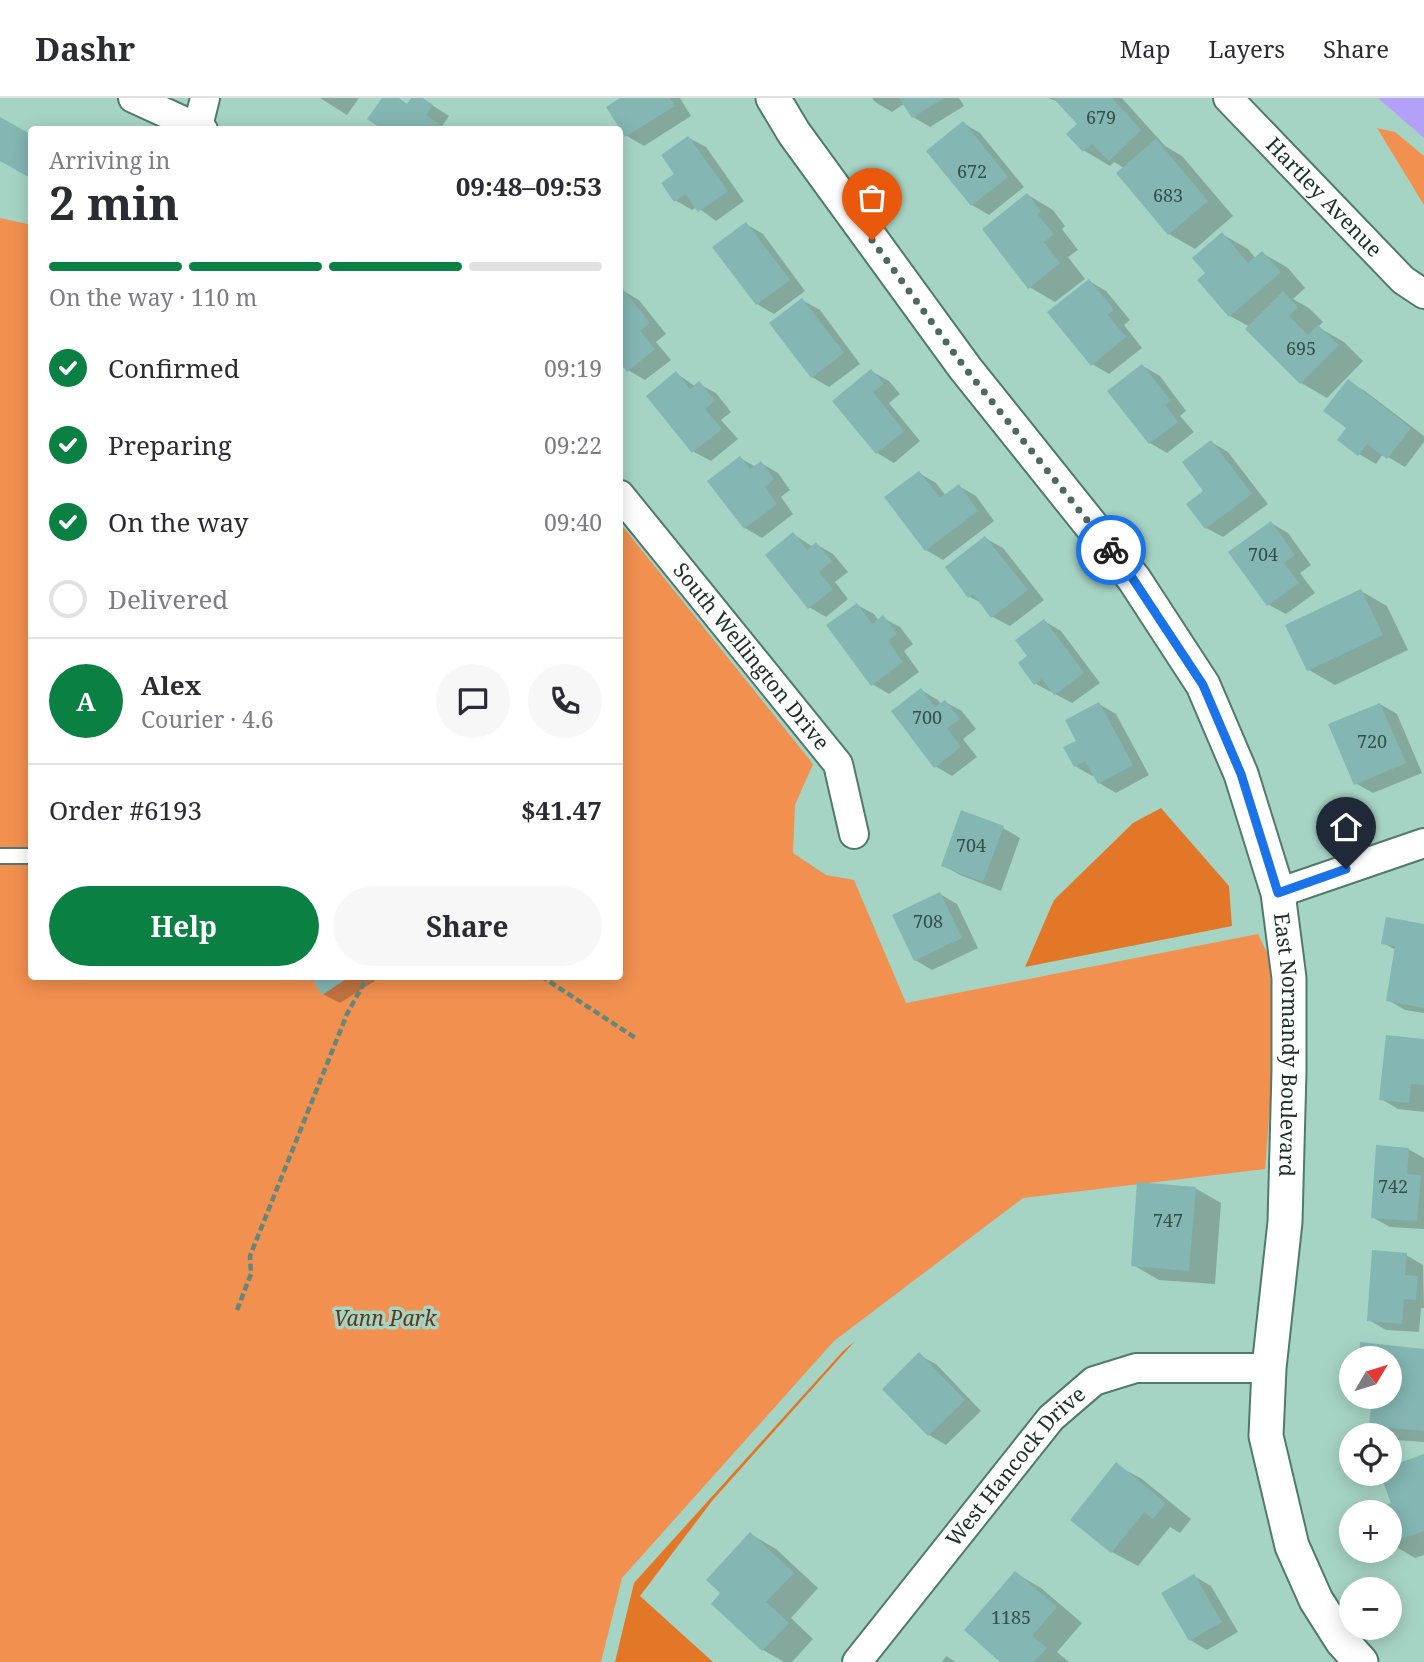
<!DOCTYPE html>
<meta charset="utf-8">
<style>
:root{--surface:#fff;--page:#f7f7f7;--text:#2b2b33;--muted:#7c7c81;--line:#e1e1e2;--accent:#0b8043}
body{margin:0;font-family:"Noto Serif",serif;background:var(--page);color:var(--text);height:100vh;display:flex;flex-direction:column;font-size:26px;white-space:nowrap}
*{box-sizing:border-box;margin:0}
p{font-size:23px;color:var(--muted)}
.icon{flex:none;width:38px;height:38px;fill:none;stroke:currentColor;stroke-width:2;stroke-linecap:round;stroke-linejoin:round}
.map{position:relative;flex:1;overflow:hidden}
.panel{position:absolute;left:28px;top:28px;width:595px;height:854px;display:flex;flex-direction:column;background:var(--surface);border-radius:7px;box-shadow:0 4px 18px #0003}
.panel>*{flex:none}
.needle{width:46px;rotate:52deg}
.controls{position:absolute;left:1339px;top:1248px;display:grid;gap:14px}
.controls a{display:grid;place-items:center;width:63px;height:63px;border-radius:50%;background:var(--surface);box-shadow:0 4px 18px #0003;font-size:35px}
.pin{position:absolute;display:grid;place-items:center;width:60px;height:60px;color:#fff;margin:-72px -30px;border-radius:50% 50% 50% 0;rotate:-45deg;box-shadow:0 0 7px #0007}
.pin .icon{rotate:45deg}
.courier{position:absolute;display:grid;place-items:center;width:70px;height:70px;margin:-35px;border:5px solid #1a73e8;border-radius:50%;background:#fff;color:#222;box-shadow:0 2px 9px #0007}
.overview em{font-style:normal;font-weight:700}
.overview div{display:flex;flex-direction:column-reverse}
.overview{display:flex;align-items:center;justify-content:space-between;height:119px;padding:0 21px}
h1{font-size:46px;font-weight:700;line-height:52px}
.bar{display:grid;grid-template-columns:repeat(4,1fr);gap:10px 7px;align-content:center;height:84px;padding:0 21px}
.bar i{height:9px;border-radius:5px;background:var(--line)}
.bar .on{background:var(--accent)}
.bar p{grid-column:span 4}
.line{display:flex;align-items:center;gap:18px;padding:0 21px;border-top:2px solid var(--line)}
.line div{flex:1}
.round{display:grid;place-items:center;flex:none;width:74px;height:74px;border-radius:37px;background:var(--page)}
ol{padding:0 21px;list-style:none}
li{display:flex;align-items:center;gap:21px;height:77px}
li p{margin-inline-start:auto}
li .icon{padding:7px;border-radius:50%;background:var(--accent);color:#fff;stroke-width:4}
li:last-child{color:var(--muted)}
li i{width:38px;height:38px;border:4px solid var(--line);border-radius:50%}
.primary-button{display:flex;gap:14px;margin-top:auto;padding:14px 21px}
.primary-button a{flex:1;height:80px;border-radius:42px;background:var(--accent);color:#fff;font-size:28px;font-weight:700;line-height:80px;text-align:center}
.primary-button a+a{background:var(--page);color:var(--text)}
header{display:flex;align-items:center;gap:42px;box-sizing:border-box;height:98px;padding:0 35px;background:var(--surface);border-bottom:2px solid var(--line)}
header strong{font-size:33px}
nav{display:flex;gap:38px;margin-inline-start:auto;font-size:24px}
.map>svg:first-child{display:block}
.green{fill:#f1904f}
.forest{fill:#e17727}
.water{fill:#b2a0f9}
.shadow{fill:#0003}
.building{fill:#84b6b3}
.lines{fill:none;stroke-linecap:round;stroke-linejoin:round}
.service-casing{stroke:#4f7a6d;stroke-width:18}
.minor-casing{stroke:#4f7a6d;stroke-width:32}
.tertiary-casing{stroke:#4f7a6d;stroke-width:37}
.path{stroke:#65877b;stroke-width:4.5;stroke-dasharray:7 3.5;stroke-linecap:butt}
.service{stroke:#fff;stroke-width:14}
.minor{stroke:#fff;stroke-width:28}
.tertiary{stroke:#fff;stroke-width:33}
.done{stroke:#4c685f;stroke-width:7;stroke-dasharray:0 12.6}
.route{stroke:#1a73e8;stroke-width:9}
.labels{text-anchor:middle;stroke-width:7;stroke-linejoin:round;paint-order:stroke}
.number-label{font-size:18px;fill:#35504b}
.street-label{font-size:21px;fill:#1b2e28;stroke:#a6d4c4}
.park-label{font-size:21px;font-style:italic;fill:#63371a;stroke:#a6d4c4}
</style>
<header>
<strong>Dashr</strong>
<nav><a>Map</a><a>Layers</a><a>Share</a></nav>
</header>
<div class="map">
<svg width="1424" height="1564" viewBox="0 0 1424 1564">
<rect width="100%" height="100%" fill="#a6d4c4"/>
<path class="green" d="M1377 30 1395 34 1424 58V107Z
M0 120 32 127V878H620V425L813 666 795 707 793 755 826 777 854 782 906 905 1258 836 1269 859 1275 945 1265 1071 1023 1100 834 1243 622 1480 601 1564H0Z"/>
<path class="forest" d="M1161 710 1229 788 1232 828 1025 869 1054 802 1133 725Z
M855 1243 712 1403 640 1498 713 1564H615L634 1485 843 1253Z"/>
<path class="water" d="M1378 0H1424V40Z"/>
<path class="shadow" d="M320 0H359L347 17Z
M384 0H397L408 7 413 0H421L449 18 442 28 447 32H386Z
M621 0H680L691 18 644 48 627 38Z
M872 0H959L964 8 930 29 913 19 904 6 892 14 875 4Z
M1048 0H1122L1165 48 1182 58 1233 118 1195 151 1169 136 1124 70 1114 64 1110 68 1085 53 1069 36 1079 26 1059 4Z
M963 25 980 35 1024 89 989 117 972 107Z
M689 40 706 49 744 103 716 123 697 109 692 112 675 102 676 76Z
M1028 97 1053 112 1065 128 1062 131 1078 152 1068 159 1085 181 1055 204 1029 189Z
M746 126 763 136 805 193 774 216 757 206Z
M1222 136 1248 151 1256 161 1262 155 1288 170 1305 190 1293 201 1309 210 1323 224 1318 229 1344 244 1363 263 1327 300 1301 285 1248 231 1250 229 1230 218 1208 175Z
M1089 183 1106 193 1130 222 1124 227 1142 250 1109 276 1092 266Z
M622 192 639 202 666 236 656 244 671 262 645 282 628 272 620 261V194Z
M802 202 820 212 860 266 829 289 812 279Z
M1143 268 1160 278 1186 313 1180 318 1194 334 1167 355 1150 345Z
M871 273 889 283 900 296 889 305 920 343 894 365 877 355Z
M676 275 696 289 699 286 716 295 731 314 721 322 738 341 711 363 694 354Z
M1348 284 1365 293 1424 338V344L1405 369 1383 356 1376 366 1359 356 1348 330Z
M1211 344 1228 354 1268 406 1223 439 1206 430 1205 393Z
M740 360 756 369 761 365 778 375 790 392 781 399 793 416 762 440 745 430Z
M919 375 936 385 946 398 959 388 976 398 994 423 943 462 926 452Z
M1271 425 1288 435 1311 467 1300 475 1315 495 1286 516 1269 507Z
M793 436 813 449 816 446 833 456 848 474 835 484 848 501 826 519 809 509Z
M985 440 1003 450 1044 502 1010 528 993 519 983 506 970 499Z
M1361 493 1387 508 1408 552 1335 587 1309 572Z
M857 507 874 516 879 523 883 520 900 529 913 546 904 553 919 574 889 596 872 586Z
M1044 523 1061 533 1100 585 1072 605 1036 586 1020 565 1030 559Z
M921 592 938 602 942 607 945 604 962 613 976 631 963 641 977 659 952 678 935 668Z
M1099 606 1116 616 1149 677 1116 695 1099 685 1095 676 1092 678 1075 668 1078 643Z
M1380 606 1397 616 1422 675 1373 695 1355 685Z
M1003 730 1020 740 1001 793 960 777 943 767Z
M940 796 957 806 978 850 932 872 915 862Z
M1424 828V915L1405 912 1388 902 1396 852 1383 845Z
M312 878H372L375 883 340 905 323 896Z
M1424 943V1014L1398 1011 1381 1001Z
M1408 1051 1424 1060V1131L1390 1129 1372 1119Z
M1195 1090 1221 1105 1215 1186 1159 1182 1133 1167Z
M1406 1157 1423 1167 1424 1210H1421L1419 1234 1386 1232 1369 1222Z
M1424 1252V1344L1397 1342 1371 1327 1390 1298V1260H1361Z
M919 1257 936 1266 981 1313 946 1347 929 1337Z
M1424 1358V1457L1415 1460 1390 1445V1414H1379L1393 1406 1382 1376H1390V1370Z
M1116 1367 1142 1381 1191 1421 1180 1435 1170 1429 1138 1468 1112 1454Z
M750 1436 776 1451 818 1490 791 1520 813 1541 792 1564H784L763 1552 713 1506 723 1495Z
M1015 1475 1041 1490 1082 1525 1057 1554 1069 1564H1003Z
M1194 1478 1211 1488 1238 1534 1207 1552 1190 1542Z
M946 1558 956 1564H942Z"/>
<path class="building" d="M382 0H399L407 6 411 0H423L433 7 426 17 445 30 383 32 367 21Z
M620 0H670L675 8 625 39 606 9Z
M899 0H944L912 20Z
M1053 0H1112L1141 32 1109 63 1092 46 1083 54 1066 36 1077 26Z
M0 19 32 37V81L0 63Z
M963 23 1008 79 971 108 926 53Z
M688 38 728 93 698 114 685 96 674 104 661 85 674 76 661 57Z
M1156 41 1208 103 1168 137 1116 75Z
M1027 95 1041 113 1037 116 1054 136 1044 144 1060 165 1028 191 982 131Z
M746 124 790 182 756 207 712 149Z
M1222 134 1248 165 1262 153 1281 174 1229 219 1197 182 1205 175 1192 160Z
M1089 181 1114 212 1108 217 1126 239 1091 268 1047 214Z
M622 190 650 225 640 233 655 251 627 274 620 264V192Z
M1283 193 1298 209 1289 218 1308 237 1318 227 1339 247 1300 286 1245 231Z
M802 200 844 255 811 280 769 225Z
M1142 266 1171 303 1165 307 1178 324 1149 346 1107 293Z
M871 271 884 286 873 294 904 333 876 356 832 303Z
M676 273 690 291 699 283 715 303 705 311 722 331 692 355 646 298Z
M1348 281 1411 330 1387 361 1367 346 1358 358 1337 342 1346 330 1323 313Z
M1211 342 1252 396 1205 431 1186 406 1203 393 1182 364Z
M740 358 750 371 761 363 774 381 765 389 777 406 744 431 707 383Z
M919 373 940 400 959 386 978 413 925 453 884 399Z
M1271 423 1295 457 1284 465 1299 485 1267 508 1228 454Z
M793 434 807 452 816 444 832 463 819 474 833 491 808 511 765 457Z
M985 438 1028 492 991 520 973 496 968 500 945 469Z
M1361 491 1383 537 1307 573 1285 527Z
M857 505 872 526 883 517 897 536 888 543 903 564 871 588 826 527Z
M1044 521 1084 575 1054 597 1042 581 1034 587 1018 565 1027 558 1015 542Z
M921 590 935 609 945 602 960 621 947 630 961 649 934 670 891 613Z
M1099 604 1133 667 1098 686 1085 663 1074 669 1063 649 1076 643 1065 622Z
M1380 605 1406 665 1354 687 1328 626Z
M961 712 1004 728 983 784 941 768Z
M940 794 962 840 914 863 892 817Z
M1386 819 1424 826V910L1386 903 1395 848 1381 846Z
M310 878H351L322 897Z
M1386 937 1424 941V987L1411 986 1409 1005 1379 1002Z
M1376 1047 1409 1050 1407 1076 1421 1077 1417 1123 1371 1120Z
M1137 1084 1196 1089 1189 1173 1131 1168Z
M1372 1152 1407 1155 1405 1177 1418 1178 1416 1202 1404 1201 1402 1226 1367 1223Z
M1360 1244 1424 1251V1333L1369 1328 1372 1298H1390V1260H1359Z
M919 1254 965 1302 928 1338 882 1291Z
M1424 1356V1433L1390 1445V1414H1377L1375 1410 1391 1405 1380 1376H1390V1368Z
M1116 1364 1166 1405 1153 1421 1144 1414 1111 1455 1070 1422Z
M750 1434 794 1475 766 1504 789 1525 762 1553 711 1506 720 1495 706 1482Z
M1015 1473 1057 1509 1032 1538 1047 1550 1034 1564H1000L964 1532Z
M1194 1476 1222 1524 1189 1543 1161 1495Z"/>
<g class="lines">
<g class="service-casing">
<path id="service" d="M0 758H32"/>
</g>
<g class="minor-casing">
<g id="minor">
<path d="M133 0 203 32"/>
<path id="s1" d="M1228 0 1403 182 1424 196"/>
<path d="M198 28 205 0"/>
<path id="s2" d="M620 397 838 666 854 736"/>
<path d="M1278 795 1424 745"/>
<path id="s3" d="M857 1564 1051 1320 1094 1283 1136 1270H1269"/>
</g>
</g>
<g class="tertiary-casing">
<g id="tertiary">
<path id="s4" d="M773 0 794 35 965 270 1134 481 1203 587 1241 676 1278 795 1289 880V973L1285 1124 1269 1270 1266 1338 1292 1448 1316 1502 1342 1543 1361 1564"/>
</g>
</g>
<path class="path" d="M541 878 637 941
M237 1212 251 1176 250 1158 347 916 368 878"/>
<use href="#service" class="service"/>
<use href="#minor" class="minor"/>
<use href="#tertiary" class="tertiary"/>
</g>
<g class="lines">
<path class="done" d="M872 142 965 270 1111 452"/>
<path class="route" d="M1111 452 1133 481 1203 587 1241 676 1278 795 1346 771"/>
</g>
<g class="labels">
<g class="number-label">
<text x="1101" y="26">679</text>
<text x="972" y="80">672</text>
<text x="1168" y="104">683</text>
<text x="1301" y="257">695</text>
<text x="1263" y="463">704</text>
<text x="927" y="626">700</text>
<text x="1372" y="650">720</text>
<text x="971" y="754">704</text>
<text x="928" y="830">708</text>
<text x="1393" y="1095">742</text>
<text x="1168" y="1129">747</text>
<text x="1011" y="1526">1185</text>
</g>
<g class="street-label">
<text dy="7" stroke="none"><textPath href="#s1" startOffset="138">Hartley Avenue</textPath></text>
<text dy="7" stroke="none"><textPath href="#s2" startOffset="208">South Wellington Drive</textPath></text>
<text dy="7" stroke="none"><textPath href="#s4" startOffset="1102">East Normandy Boulevard</textPath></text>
<text dy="7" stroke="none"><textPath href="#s3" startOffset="252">West Hancock Drive</textPath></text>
</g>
<g class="park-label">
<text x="385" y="1228">Vann Park</text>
</g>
</g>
</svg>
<div class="controls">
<a><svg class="needle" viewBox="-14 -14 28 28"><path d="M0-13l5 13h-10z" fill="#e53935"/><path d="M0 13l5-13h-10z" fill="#7c7c81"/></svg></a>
<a><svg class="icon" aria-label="locate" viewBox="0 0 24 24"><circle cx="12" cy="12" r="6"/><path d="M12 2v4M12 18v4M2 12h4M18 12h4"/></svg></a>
<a>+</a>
<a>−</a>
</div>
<div class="pin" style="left:872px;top:142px;background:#ea580c"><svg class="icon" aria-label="bag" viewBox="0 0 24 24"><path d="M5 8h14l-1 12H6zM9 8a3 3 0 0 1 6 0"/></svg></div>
<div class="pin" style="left:1346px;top:771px;background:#1f2937"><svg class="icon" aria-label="home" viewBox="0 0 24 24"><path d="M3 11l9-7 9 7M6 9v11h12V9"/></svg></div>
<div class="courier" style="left:1111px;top:452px"><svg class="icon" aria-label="bike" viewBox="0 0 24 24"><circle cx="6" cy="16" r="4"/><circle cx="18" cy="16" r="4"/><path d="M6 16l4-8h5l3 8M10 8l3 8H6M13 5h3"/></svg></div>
<section class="panel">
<div class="overview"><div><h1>2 min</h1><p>Arriving in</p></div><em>09:48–09:53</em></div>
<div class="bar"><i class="on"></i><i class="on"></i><i class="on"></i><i></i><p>On the way · 110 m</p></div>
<ol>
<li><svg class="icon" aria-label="check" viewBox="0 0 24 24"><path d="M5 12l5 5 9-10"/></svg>Confirmed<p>09:19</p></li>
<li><svg class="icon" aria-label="check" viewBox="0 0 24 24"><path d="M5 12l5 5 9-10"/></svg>Preparing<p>09:22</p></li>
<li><svg class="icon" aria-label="check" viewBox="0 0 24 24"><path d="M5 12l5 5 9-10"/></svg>On the way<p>09:40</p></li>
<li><i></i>Delivered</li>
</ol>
<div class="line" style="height:126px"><b class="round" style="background:var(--accent);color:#fff">A</b><div><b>Alex</b><p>Courier · 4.6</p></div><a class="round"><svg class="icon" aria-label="chat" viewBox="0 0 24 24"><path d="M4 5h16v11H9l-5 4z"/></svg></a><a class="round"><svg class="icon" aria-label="phone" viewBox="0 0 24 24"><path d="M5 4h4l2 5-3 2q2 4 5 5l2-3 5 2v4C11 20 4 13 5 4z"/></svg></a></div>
<div class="line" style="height:91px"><div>Order #6193</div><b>$41.47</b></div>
<div class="primary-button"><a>Help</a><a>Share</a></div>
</section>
</div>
